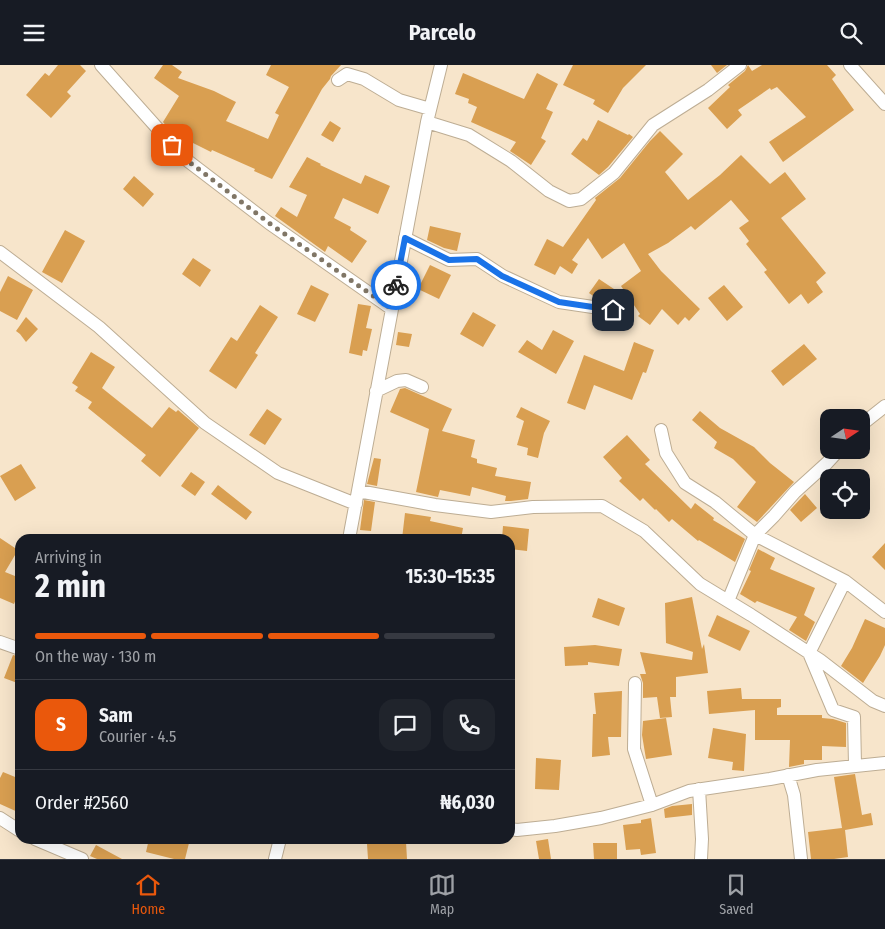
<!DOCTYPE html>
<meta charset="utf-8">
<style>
:root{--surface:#171b24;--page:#20242c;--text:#f1f3f6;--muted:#9ea1a6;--line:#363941;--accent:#ea580c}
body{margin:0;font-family:"Fira Sans Condensed",sans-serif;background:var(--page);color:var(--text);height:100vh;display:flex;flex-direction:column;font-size:19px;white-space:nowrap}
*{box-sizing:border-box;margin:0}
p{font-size:16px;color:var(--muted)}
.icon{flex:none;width:28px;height:28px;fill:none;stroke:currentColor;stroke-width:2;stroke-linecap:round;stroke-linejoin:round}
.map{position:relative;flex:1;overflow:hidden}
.drawer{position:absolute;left:15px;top:469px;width:500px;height:310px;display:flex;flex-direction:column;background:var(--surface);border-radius:15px;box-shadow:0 5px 20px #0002}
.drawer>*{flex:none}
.needle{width:32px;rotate:77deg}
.buttons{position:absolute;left:820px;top:344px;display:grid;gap:10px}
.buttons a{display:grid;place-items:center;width:50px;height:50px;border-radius:10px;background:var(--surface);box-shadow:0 5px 20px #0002;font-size:25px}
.pin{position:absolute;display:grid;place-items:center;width:42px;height:42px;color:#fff;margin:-21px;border-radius:10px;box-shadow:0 2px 8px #0006}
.courier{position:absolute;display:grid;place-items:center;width:50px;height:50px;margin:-25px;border:4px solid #1a73e8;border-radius:50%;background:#fff;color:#222;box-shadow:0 1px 6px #0007}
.overview em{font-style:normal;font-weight:700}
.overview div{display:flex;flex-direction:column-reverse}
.overview{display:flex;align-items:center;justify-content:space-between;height:85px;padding:0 20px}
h1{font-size:32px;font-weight:700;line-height:38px}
.bar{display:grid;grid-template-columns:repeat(4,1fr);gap:8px 5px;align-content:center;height:60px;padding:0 20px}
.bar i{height:6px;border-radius:4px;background:var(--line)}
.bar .on{background:var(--accent)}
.bar p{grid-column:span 4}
.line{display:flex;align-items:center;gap:12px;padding:0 20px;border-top:1px solid var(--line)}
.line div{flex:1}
.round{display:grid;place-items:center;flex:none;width:52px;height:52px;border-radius:15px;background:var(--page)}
header{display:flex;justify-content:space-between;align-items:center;height:65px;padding:0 20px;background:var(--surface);font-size:22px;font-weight:700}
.menu{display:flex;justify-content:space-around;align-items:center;height:70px;border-top:1px solid var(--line);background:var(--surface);font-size:14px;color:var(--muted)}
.menu a{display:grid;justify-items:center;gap:2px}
.menu .on{color:var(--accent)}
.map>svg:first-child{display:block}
.building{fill:#d99f51}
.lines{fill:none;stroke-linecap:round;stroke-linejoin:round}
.minor-casing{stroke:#bdad94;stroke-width:14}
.minor{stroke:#fff;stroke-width:12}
.done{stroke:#807666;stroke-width:5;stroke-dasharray:0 9}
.route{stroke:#1a73e8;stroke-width:6}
</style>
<header><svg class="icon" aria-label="menu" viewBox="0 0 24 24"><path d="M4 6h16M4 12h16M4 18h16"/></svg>Parcelo<svg class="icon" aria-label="search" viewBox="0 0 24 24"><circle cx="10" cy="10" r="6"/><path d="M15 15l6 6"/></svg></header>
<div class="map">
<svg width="885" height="794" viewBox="0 0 885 794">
<rect width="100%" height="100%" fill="#f7e5cb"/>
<path class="building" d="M58 0H80L86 6 67 27 71 31 51 53 26 30 45 8 49 11Z
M163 0H172L182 7 178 13 214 26 236 37 226 56 268 74 279 50 275 48 289 22 266 10 271 0H341L331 11 330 14 322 24 272 114 254 106 255 104 212 85 211 87 187 75 168 63 163 57 179 31 154 13Z
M573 0H646L623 23 608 48 593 39 595 35 563 20Z
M711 0H727L717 8Z
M748 0 752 6 762 0H827L836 10 832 14 854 45 783 97 769 77 806 52 777 22 771 25 770 23 738 45 742 50 727 64 708 43 730 22 728 20 745 6Z
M463 8 524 34 537 8 558 19 546 44 553 47 541 73 546 76 531 100 510 86 516 77 471 57 477 42 468 38 469 34 455 29Z
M598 55 628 70 629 69 633 72 608 102 599 110 571 89 583 73 587 76Z
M330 56 341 63 333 77 321 70Z
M660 66 683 89 665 107 688 135 720 110 741 90 770 119 785 107 806 134 781 153 826 208 816 217 823 227 808 239 801 229 789 239 764 207 767 205 746 179 749 176 739 163 749 156 731 135 695 165 691 161 668 178 648 189 661 206 700 244 689 256 685 252 678 260 662 244 650 260 638 251 640 249 621 221 641 206 624 178 602 194 588 173 572 195 578 199 572 209 560 201 555 210 534 200 547 174 563 182 596 135 595 133 620 113 650 76Z
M307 92 321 99 320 100 361 119 365 110 390 121 378 149 343 133 334 153 351 162 350 165 367 176 352 198 328 181 325 187 275 151 281 142 297 152 307 130 289 122Z
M134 111 154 129 143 142 123 124Z
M430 161 461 168 457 186 444 183 427 175Z
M65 165 85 176 62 218 42 207Z
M193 193 211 205 200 222 182 209Z
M430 200 451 210 439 234 418 224Z
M8 211 33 225 17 255 0 246V227Z
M599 214 617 226 610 236 599 235 589 228Z
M311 220 329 229 315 257 297 249Z
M724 220 743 242 727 256 708 233Z
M358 239 371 241 366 263 372 264 367 286 363 285 362 291 349 288Z
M260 240 278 252 255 288 258 290 236 324 209 306 231 272 237 276Z
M473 247 496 260 483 282 460 269Z
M26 252 38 264 26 277 20 269 16 266Z
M553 265 574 276 556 309 518 287 527 275 542 285Z
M398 267 412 269 409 282 396 280Z
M634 277 654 285 646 308 643 307 632 335 594 320 585 345 567 338 584 290 624 306Z
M804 279 817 294 783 321 771 306Z
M91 287 115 302 102 323 152 363 169 342 176 347 178 345 199 363 160 412 141 396 146 390 88 343 92 337 75 326 78 322 72 318Z
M405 323 452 344 442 366 475 375 471 392 477 394V398L497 403 495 411 531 417 528 434 511 436H505L506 431 472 422 470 431 440 425 438 432 416 427 429 364 390 347 400 324Z
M521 342 550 356 544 368 538 393 527 390 528 383 517 380 524 356 516 352Z
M267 344 282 354 265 380 249 370Z
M700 346 720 363 754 382 770 398 794 417 757 457 737 442 756 417 733 394 714 383 717 377 692 355Z
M627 370 650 395 645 399 691 444 695 438 714 453 713 455 745 474 735 497 699 475 698 476 672 454 669 457 656 444 655 445 643 433 640 436 619 416 622 413 603 392Z
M374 393 381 394 377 421 367 419Z
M21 399 36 423 15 436 0 411Z
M191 407 205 417 195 431 181 421Z
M218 420 252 447 246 455 211 429Z
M805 429 817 443 801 457 790 445Z
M364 435 375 437 371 466 360 465Z
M405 448 431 452 430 456 463 463 461 474H402Z
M503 461 529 464 527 486 510 484V474H502Z
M0 473 18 485 5 507 20 513V524L14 539 0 533Z
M885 478V505L872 492Z
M758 484 775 493 770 504 815 523 804 550 815 557 806 576 789 565 797 552 757 536 755 538 740 529 751 506 749 505Z
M692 532 702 584 704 579 708 608 676 612V632H670L672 652 660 653 657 632 643 633V618L640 609H646L640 587 692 595 693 587 666 578 665 538Z
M598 533 625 543 619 561 592 552Z
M717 550 750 566 740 586 708 571Z
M865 554 885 563V580L880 591 863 618 841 601 852 583Z
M595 580 622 584 619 601 588 597V600L565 601 564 582Z
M13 590 20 592V619L4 613Z
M741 623 742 634H781V642L777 643V650H822V653L833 654 846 658V682L822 681V695H804V699L789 702 790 675H755V645L709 649 707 626Z
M622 626 621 672H608L610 690 592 692 593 649H596L594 628Z
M666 653 672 690 646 694 642 670 643 656Z
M713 663 746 669 744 706 732 705 733 697 708 693Z
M536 693 561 695 559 725 535 724Z
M3 707 20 714V748L0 739V713Z
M855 709 862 750 871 748 873 760 845 765 848 792 834 794H811L808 767 842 763 834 712Z
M692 739V750L665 753 664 744 672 741Z
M651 753 656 788 641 790 640 784 626 785 623 760 641 758V755Z
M149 774H190L185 794H174L146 787Z
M548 774 551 794H539L536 776Z
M406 777 407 794H368L367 779Z
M593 778H617V794H594Z
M96 780 122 794H97L90 791Z"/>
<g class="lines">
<g class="minor-casing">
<path id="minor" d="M101 0 184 93 269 158 392 244
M850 0 885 39
M338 15 347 9 364 14 399 35 430 44
M427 57 469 70 511 96 549 126 569 136 581 134 614 108 653 60 708 25 740 0
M405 173 449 195 477 194 503 211 559 237 613 245
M0 187 99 262 205 358 278 408 356 439
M376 326 397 316 406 315 422 322
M861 360 885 341
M661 365 666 388 685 418 715 437 755 470 845 516 885 547
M358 426 435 440 491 447 533 442 602 441 644 466 700 519 751 550 820 595 873 636 885 641
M349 474 427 57 441 0
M845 516 809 588 833 645 854 652 855 700
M728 536 755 470 774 451 795 427 827 398 839 385
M0 577 20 584
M635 618 634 684 652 740
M788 710 794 730 801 794
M699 724 702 774 701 794
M0 753 20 766
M510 764 517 765 555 761 601 753 652 740 689 726 770 714 817 705 885 698
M35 774 82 794
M275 794 280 774"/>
</g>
<use href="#minor" class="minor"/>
</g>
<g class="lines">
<path class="done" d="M172 80 184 93 269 158 392 244 396 220"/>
<path class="route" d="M396 220 405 173 449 195 477 194 502 211 559 237 613 245"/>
</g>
</svg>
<div class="buttons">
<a><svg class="needle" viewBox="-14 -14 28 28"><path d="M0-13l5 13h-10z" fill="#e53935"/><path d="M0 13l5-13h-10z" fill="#9ea1a6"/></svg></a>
<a><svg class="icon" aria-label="locate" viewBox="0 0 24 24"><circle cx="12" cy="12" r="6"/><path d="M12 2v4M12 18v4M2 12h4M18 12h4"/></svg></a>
</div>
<div class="pin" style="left:172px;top:80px;background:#ea580c"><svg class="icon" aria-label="bag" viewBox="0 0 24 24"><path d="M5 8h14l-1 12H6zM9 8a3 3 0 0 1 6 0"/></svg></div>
<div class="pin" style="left:613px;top:245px;background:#1f2937"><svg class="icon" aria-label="home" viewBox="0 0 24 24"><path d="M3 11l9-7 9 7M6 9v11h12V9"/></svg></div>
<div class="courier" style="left:396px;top:220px"><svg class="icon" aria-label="bike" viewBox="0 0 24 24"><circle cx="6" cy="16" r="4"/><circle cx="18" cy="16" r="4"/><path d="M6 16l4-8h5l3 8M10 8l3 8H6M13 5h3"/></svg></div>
<section class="drawer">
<div class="overview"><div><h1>2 min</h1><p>Arriving in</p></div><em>15:30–15:35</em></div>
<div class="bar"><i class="on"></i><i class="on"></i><i class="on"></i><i></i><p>On the way · 130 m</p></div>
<div class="line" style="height:90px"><b class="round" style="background:var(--accent);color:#fff">S</b><div><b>Sam</b><p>Courier · 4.5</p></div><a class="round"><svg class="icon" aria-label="chat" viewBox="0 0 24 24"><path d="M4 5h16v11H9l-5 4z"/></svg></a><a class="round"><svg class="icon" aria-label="phone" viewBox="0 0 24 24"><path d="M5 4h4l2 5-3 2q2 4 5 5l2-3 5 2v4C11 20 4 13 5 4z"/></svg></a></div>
<div class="line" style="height:65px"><div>Order #2560</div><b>₦6,030</b></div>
</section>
</div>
<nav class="menu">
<a class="on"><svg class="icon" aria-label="home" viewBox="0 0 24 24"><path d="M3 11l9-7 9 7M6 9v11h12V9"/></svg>Home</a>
<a><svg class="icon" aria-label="map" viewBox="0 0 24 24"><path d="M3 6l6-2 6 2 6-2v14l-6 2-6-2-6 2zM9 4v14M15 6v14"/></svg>Map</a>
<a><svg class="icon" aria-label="saved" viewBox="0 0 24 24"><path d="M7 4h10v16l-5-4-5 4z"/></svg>Saved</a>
</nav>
